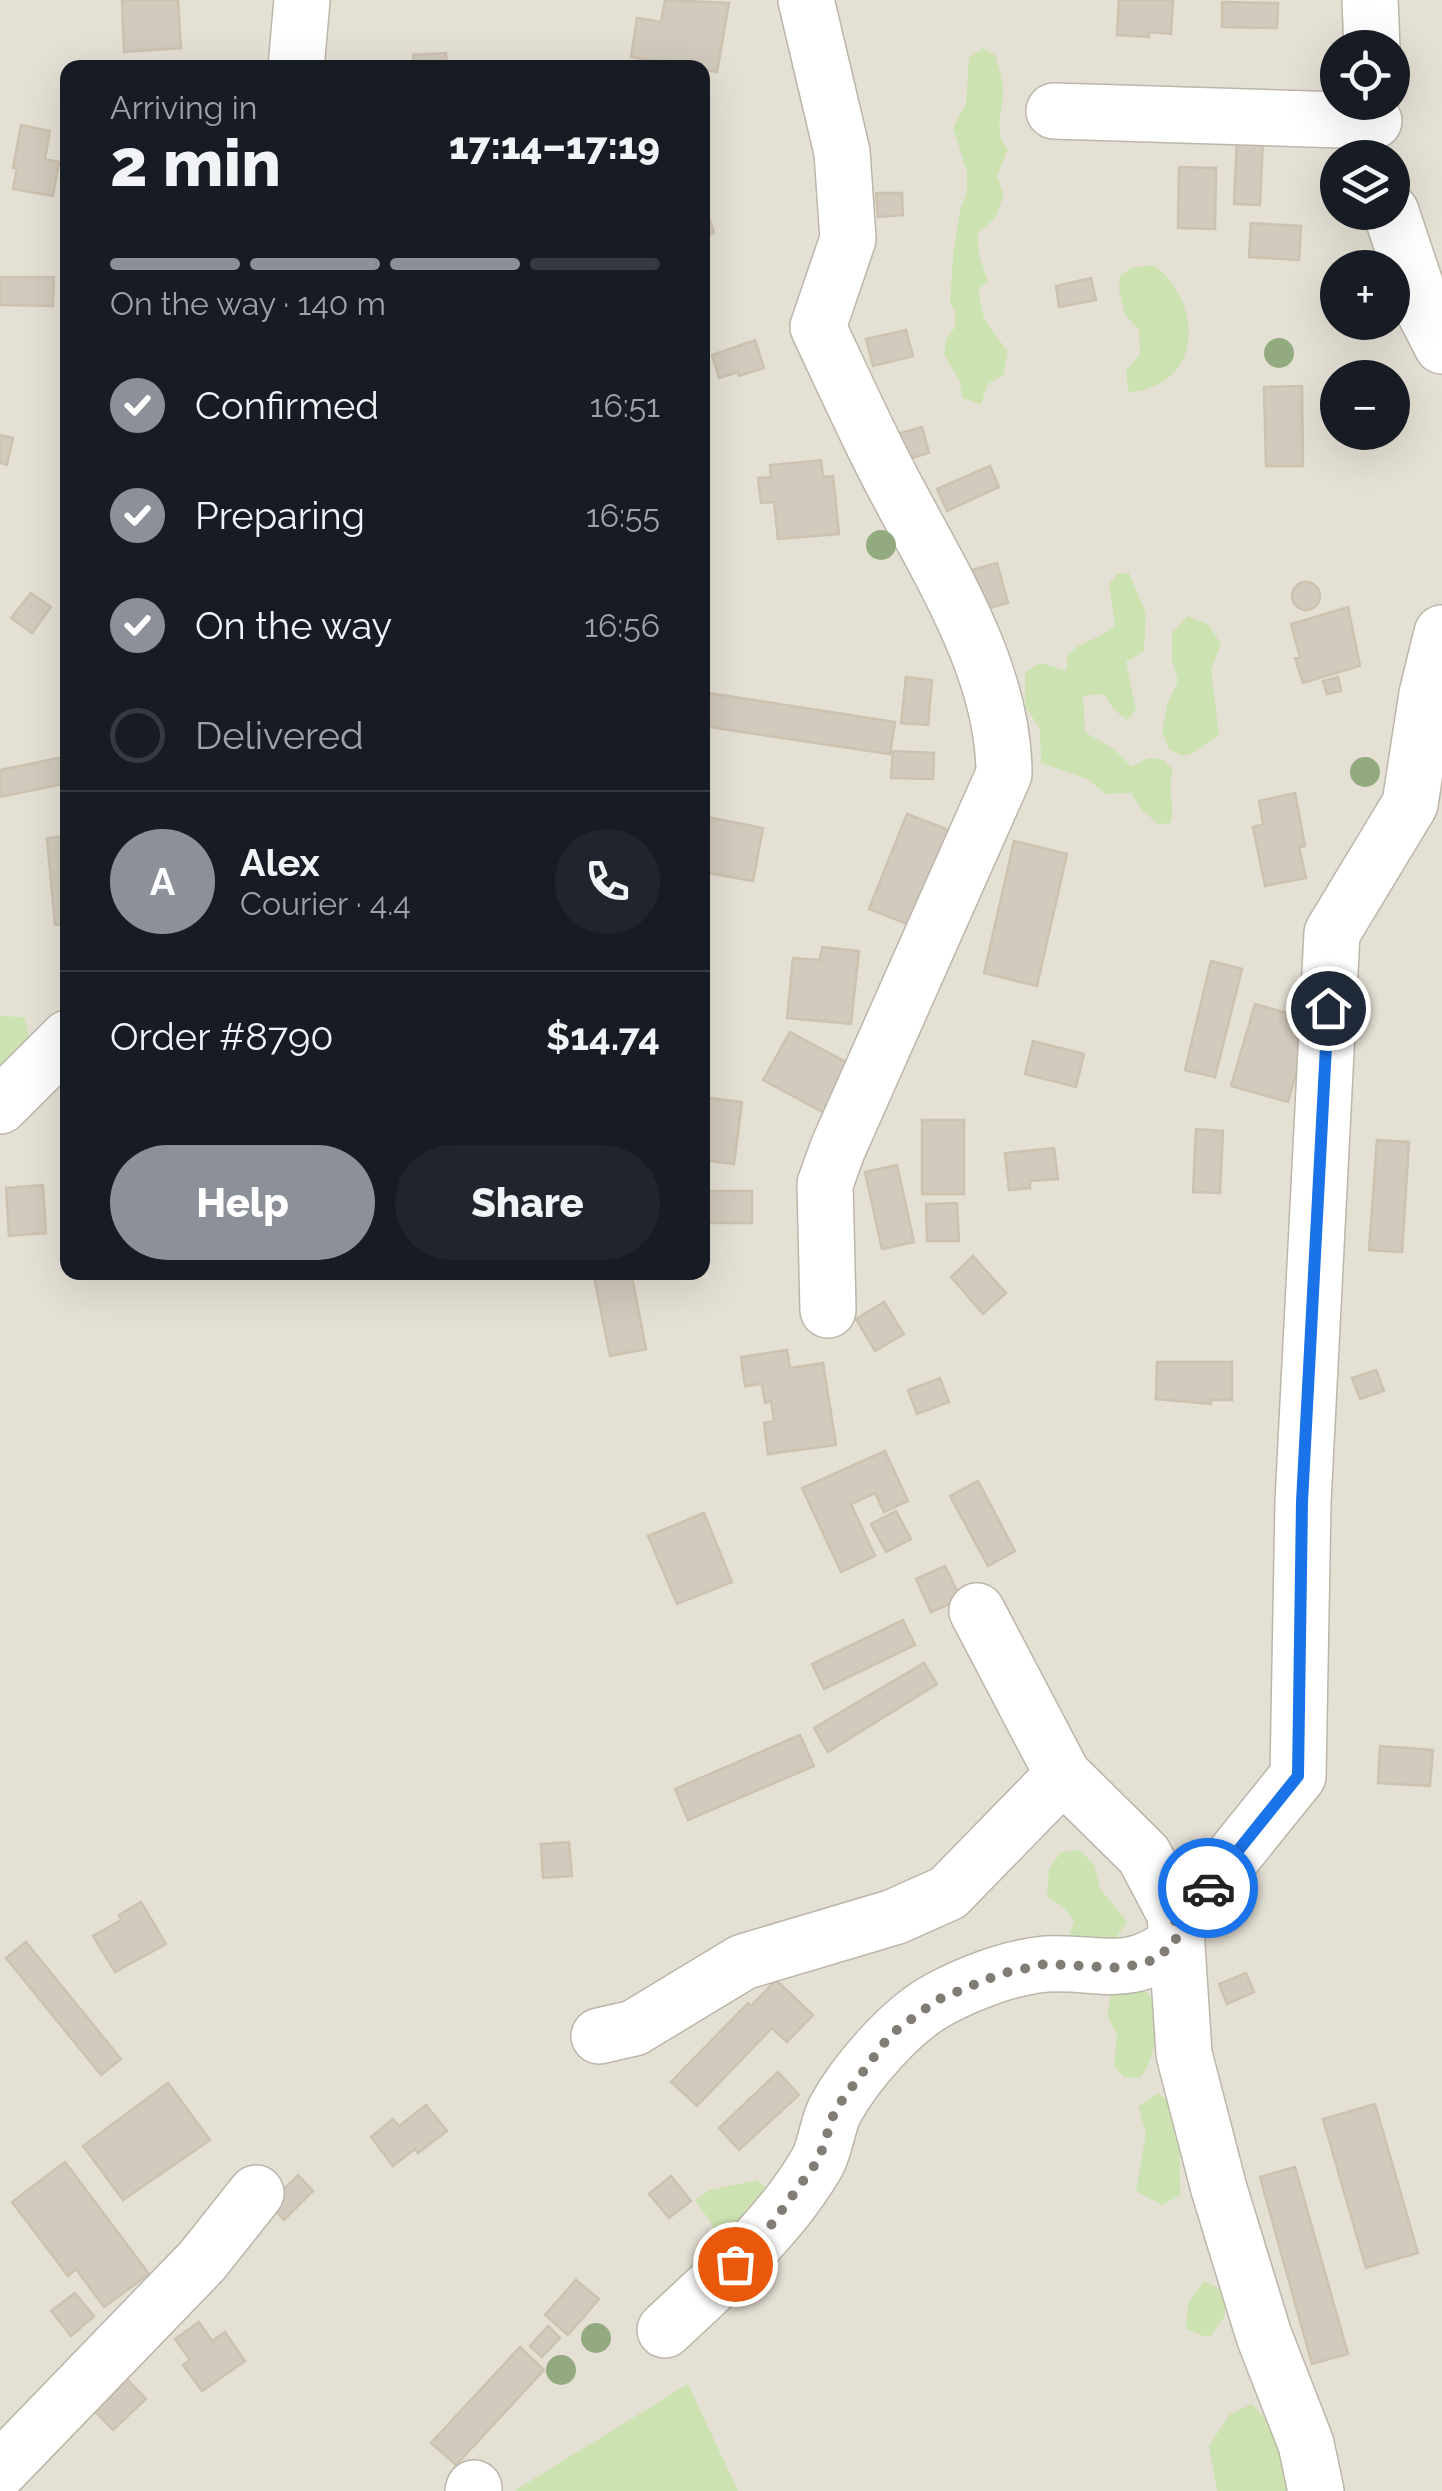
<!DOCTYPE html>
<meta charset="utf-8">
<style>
:root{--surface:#171b24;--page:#20242c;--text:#f1f3f6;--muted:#9ea1a6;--line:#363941;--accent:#8c9099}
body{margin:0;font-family:Raleway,sans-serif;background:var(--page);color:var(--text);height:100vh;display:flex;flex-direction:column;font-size:38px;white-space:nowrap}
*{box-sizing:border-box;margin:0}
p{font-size:32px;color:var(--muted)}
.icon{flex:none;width:55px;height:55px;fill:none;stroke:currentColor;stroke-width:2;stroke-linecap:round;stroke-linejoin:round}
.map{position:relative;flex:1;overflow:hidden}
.panel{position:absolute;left:60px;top:60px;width:650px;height:1220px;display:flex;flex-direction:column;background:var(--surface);border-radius:20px;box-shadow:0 10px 40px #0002}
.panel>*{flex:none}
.tools{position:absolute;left:1320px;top:30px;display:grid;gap:20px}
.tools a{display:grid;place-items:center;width:90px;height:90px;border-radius:50%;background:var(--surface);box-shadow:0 10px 40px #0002;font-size:50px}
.pin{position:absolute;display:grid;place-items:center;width:85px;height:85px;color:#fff;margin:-42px;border:5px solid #fff;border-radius:50%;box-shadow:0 2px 10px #0007}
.courier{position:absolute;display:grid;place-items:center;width:100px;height:100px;margin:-50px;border:8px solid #1a73e8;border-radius:50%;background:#fff;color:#222;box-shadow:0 2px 12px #0007}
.headline em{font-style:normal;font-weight:800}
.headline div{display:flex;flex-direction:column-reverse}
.headline{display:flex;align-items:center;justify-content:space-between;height:170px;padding:0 50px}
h1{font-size:65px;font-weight:800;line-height:75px}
.bar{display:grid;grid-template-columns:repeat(4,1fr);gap:15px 10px;align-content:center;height:120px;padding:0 50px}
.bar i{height:12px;border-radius:8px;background:var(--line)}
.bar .selected{background:var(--accent)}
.bar p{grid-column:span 4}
.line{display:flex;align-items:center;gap:25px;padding:0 50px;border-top:2px solid var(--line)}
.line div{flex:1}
.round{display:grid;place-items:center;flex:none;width:105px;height:105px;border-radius:52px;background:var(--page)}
ol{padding:0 50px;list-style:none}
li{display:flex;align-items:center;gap:30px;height:110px}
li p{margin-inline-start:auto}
li .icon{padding:10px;border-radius:50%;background:var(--accent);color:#fff;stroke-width:4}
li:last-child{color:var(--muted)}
li i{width:55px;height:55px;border:5px solid var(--line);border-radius:50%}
.action{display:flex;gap:20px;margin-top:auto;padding:20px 50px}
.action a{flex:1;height:115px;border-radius:60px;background:var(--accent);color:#fff;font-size:40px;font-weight:800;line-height:115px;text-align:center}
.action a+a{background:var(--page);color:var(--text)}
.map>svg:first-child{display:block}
.residential{fill:#e5e0d4;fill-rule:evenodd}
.green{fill:#cce3b1}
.building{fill:#d2cabc;stroke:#cdc2b0;stroke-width:2.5}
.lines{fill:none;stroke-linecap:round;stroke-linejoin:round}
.minor-casing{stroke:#bcb6a9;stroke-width:58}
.minor{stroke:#fff;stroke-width:55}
.tree{fill:#93a980}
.done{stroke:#817c74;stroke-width:10;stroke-dasharray:0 18}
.route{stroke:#1a73e8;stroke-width:12}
</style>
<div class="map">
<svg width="1442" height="2491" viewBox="0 0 1442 2491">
<rect width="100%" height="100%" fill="#f2eee6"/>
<path class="residential" d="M0 0H1442V2491H0ZM1338 48H1392V102H1338ZM68 68H702V1272H68ZM1338 158H1392V212H1338ZM1338 268H1392V322H1338ZM1338 378H1392V432H1338Z"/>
<path class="green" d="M983 48 995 55C998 65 1002 76 1003 87 1005 108 991 132 1008 149L997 176 1004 195 995 218 977 235 980 258 988 281 979 289C981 324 990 325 1008 352L1003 375 988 384 981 404 962 398 960 382 944 354 946 340 955 327V311L950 303 953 256 960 210 967 192V172L953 128 966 104 969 58Z
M1154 265C1205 305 1203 387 1128 392L1126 370 1140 354 1139 330 1125 315 1119 290 1120 275 1131 268Z
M1129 573 1146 613 1144 651 1126 662 1136 710 1127 720 1113 709 1104 694 1083 696 1085 732 1115 750 1132 767 1148 758 1163 759 1173 770C1167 789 1175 803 1171 823L1158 824 1142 810 1131 793 1106 794 1087 779 1041 763 1040 729 1025 706V672L1041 663 1067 671V656C1083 638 1096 643 1115 625L1109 584 1117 574Z
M1188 616 1208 624 1221 644 1211 670 1219 735 1194 753 1183 756 1169 749 1162 732 1167 705 1178 680 1172 660V633Z
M0 1016 24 1017 31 1041 0 1067Z
M1080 1850 1094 1865 1100 1888 1127 1922 1110 1947 1067 1940 1074 1921 1064 1908 1047 1896 1049 1869 1061 1852Z
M1133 1981C1139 1987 1148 1992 1152 1999 1162 2015 1154 2064 1140 2078L1124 2077 1114 2066 1117 2035 1107 2015 1112 1991Z
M1158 2093 1179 2110C1181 2139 1178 2166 1181 2195L1162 2205 1136 2191 1146 2133 1138 2107Z
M757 2180 766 2188V2204L717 2243 713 2240 712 2224 695 2200 710 2190Z
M1204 2281 1228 2293 1224 2317 1209 2338 1186 2329 1188 2303Z
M688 2384 738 2491H514Z
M1252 2404 1275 2429 1290 2491H1217L1209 2446 1230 2414Z"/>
<path class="building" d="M122 0H178L181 48 124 52Z
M665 0 729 3 717 72 631 57 637 18 661 22Z
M1119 0H1173L1171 34 1149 32V37L1117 35Z
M1222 2 1278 3 1277 28 1222 27Z
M446 53 447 68H414L413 55Z
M21 125 50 131 45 159 59 162 53 196 13 189 17 168H13Z
M1237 137 1263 139 1260 205 1234 204Z
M1179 167 1216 168 1215 229 1178 228Z
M876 193H902L903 215 878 217Z
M702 196 714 233 702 237Z
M1251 223 1301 226 1299 260 1249 257Z
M0 277H54L53 306 0 305Z
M1091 278 1096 300 1059 307 1056 286Z
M906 330 913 356 873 366 866 339Z
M755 340 764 368 739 376 738 372 719 378 712 355Z
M1302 386 1303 466H1266L1264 387Z
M922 427 929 453 905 460 897 434Z
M0 435 13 438 7 465 0 463Z
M821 460 823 477 833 476 839 534 778 539 774 502 761 503 758 478 771 477 770 465Z
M990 466 999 487 947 511 937 489Z
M997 563 1008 603 979 611 968 571Z
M1292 596a14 14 0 1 1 28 0a14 14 0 1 1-28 0Z
M31 593 51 607 32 633 11 618Z
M1348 607 1360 666 1303 683 1295 658 1300 657 1291 624Z
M906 677 932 680 928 725 901 723Z
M1338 677 1341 691 1327 694 1323 681Z
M702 692 895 722 890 754 702 726Z
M893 751 934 753 933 779 891 778Z
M68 756V783L0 797V770Z
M1295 793 1305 846 1299 847 1306 878 1265 886 1253 827 1263 824 1259 801Z
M907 814 962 835 925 931 869 909Z
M702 816 763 828 753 881 702 872Z
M64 824H68V924L55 925 47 838 64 836Z
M1014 841 1067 854 1037 986 984 973Z
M822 947 859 951 851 1024 787 1018 793 958 820 960Z
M1211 961 1242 969 1215 1077 1185 1070Z
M1255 1004 1312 1020 1288 1102 1231 1086Z
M790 1032 861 1070 834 1118 763 1080Z
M1033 1041 1084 1054 1076 1087 1025 1074Z
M702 1097 742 1102 734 1164 702 1160Z
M922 1120H964V1194H922Z
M1196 1129 1223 1131 1220 1193 1193 1192Z
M1377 1140 1409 1142 1402 1252 1369 1250Z
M1054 1148 1058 1179 1030 1181V1188L1009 1190 1005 1153Z
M897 1165 914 1242 882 1249 865 1172Z
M43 1185 46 1233 9 1236 6 1188Z
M702 1191H752V1223H702Z
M957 1203 959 1241H927L926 1204Z
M973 1256 1006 1293 983 1314 951 1277Z
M614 1272H631L646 1349 610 1356 594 1277Z
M884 1302 904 1334 875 1351 856 1319Z
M787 1350 790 1368 823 1363 836 1445 768 1454 764 1423 774 1421 771 1401 765 1403 762 1384 745 1386 741 1357Z
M1157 1362H1232V1400H1211V1404L1156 1399Z
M1376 1370 1384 1391 1360 1399 1352 1378Z
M940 1378 949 1402 917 1414 908 1390Z
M885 1451 908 1501 884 1512 875 1493 851 1504 875 1556 841 1572 802 1488Z
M978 1481 1015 1551 988 1566 950 1496Z
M896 1511 911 1539 886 1552 871 1524Z
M704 1513 732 1582 677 1604 648 1536Z
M945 1566 961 1599 931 1612 916 1579Z
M903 1620 915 1645 824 1689 812 1664Z
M924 1663 937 1684 828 1752 814 1728Z
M800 1735 814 1766 688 1820 675 1789Z
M1380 1746 1433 1750 1430 1786 1378 1783Z
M569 1842 572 1876 543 1878 541 1844Z
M141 1902 166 1944 115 1972 93 1936 121 1920 119 1915Z
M26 1942 121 2059 101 2075 6 1958Z
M1246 1973 1254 1992 1227 2004 1219 1984Z
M776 1980 813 2015 787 2042 772 2028 697 2106 671 2082 748 2003 751 2006Z
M778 2072 799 2095 739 2150 719 2128Z
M168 2083 210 2140 123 2200 83 2146Z
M1375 2104 1418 2253 1366 2268 1323 2119Z
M426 2105 447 2131 418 2153 415 2149 393 2166 371 2137 393 2119 399 2126Z
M65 2162 149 2274 104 2307 76 2269 68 2276 12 2202Z
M1295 2167 1348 2354 1312 2364 1260 2177Z
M298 2175 313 2191 284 2220 269 2204Z
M671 2176 691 2201 669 2218 649 2194Z
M576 2280 599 2299 568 2335 545 2315Z
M75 2293 94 2316 71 2336 51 2311Z
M199 2322 212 2341 225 2332 245 2361 202 2391 183 2365 190 2360 175 2339Z
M548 2326 560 2338 542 2357 530 2346Z
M520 2347 544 2370 456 2465 431 2443Z
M124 2376 146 2399 113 2430 91 2407Z"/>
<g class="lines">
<g class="minor-casing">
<path id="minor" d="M806 0 842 152 848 239 818 327C845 384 871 443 901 498 946 582 1004 676 1004 774L838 1148 825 1184 828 1310
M1370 0 1372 48
M296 68 302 0
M1054 111 1374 121
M1391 212 1424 311 1442 346
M0 1106 68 1038
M977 1611 1063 1775 1144 1855 1175 1914
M599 2036 634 2028 743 1962 894 1917 948 1893 1063 1775
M665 2330C720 2278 780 2228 818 2161 826 2145 827 2126 835 2110 855 2073 901 2020 938 2000 969 1983 1011 1967 1046 1964 1102 1961 1127 1981 1177 1942
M0 2470 202 2261 256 2193
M473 2491 474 2488
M1316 2491 1306 2444 1264 2336 1219 2189 1184 2054 1175 1914 1207 1889 1298 1776 1303 1502 1332 933 1410 804 1427 694 1442 633"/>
</g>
<use href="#minor" class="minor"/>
</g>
<g class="tree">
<circle cx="1279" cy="353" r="15"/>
<circle cx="881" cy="545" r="15"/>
<circle cx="1365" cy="772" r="15"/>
<circle cx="596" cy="2338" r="15"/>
<circle cx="561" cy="2370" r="15"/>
</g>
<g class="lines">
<path class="done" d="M735 2264 758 2243 819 2159 835 2110 890 2035 937 2000 1000 1974 1045 1964 1122 1968 1154 1960 1176 1942 1175 1914 1208 1888"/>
<path class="route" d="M1208 1888 1298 1776 1302 1502 1328 1008"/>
</g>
</svg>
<div class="tools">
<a><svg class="icon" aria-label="locate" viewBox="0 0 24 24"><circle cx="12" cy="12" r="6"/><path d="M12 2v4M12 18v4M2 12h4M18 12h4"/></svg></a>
<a><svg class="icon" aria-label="layers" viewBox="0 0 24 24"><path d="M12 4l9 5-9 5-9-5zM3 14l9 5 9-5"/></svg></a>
<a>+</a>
<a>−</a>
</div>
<div class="pin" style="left:735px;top:2264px;background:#ea580c"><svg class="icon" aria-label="bag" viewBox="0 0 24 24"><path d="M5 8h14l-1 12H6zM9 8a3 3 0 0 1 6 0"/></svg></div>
<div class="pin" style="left:1328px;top:1008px;background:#1f2937"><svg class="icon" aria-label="home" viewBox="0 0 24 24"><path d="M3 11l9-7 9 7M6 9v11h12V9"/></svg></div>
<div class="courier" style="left:1208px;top:1888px"><svg class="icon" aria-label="car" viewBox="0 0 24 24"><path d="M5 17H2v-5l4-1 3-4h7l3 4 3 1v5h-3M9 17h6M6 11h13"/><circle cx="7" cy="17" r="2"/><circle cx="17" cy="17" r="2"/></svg></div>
<section class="panel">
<div class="headline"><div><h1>2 min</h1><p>Arriving in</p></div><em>17:14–17:19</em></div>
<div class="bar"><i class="selected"></i><i class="selected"></i><i class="selected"></i><i></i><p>On the way · 140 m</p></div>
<ol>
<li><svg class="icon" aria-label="check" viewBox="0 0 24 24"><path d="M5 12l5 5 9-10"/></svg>Confirmed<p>16:51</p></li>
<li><svg class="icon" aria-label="check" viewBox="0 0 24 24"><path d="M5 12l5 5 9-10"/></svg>Preparing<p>16:55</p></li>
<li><svg class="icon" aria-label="check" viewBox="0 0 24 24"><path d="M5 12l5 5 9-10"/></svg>On the way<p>16:56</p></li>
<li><i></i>Delivered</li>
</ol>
<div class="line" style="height:180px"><b class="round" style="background:var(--accent);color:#fff">A</b><div><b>Alex</b><p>Courier · 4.4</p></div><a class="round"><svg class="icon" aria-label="phone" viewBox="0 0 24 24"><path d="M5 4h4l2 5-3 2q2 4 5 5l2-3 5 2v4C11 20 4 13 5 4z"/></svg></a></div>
<div class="line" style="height:130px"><div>Order #8790</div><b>$14.74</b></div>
<div class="action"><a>Help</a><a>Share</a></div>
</section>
</div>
